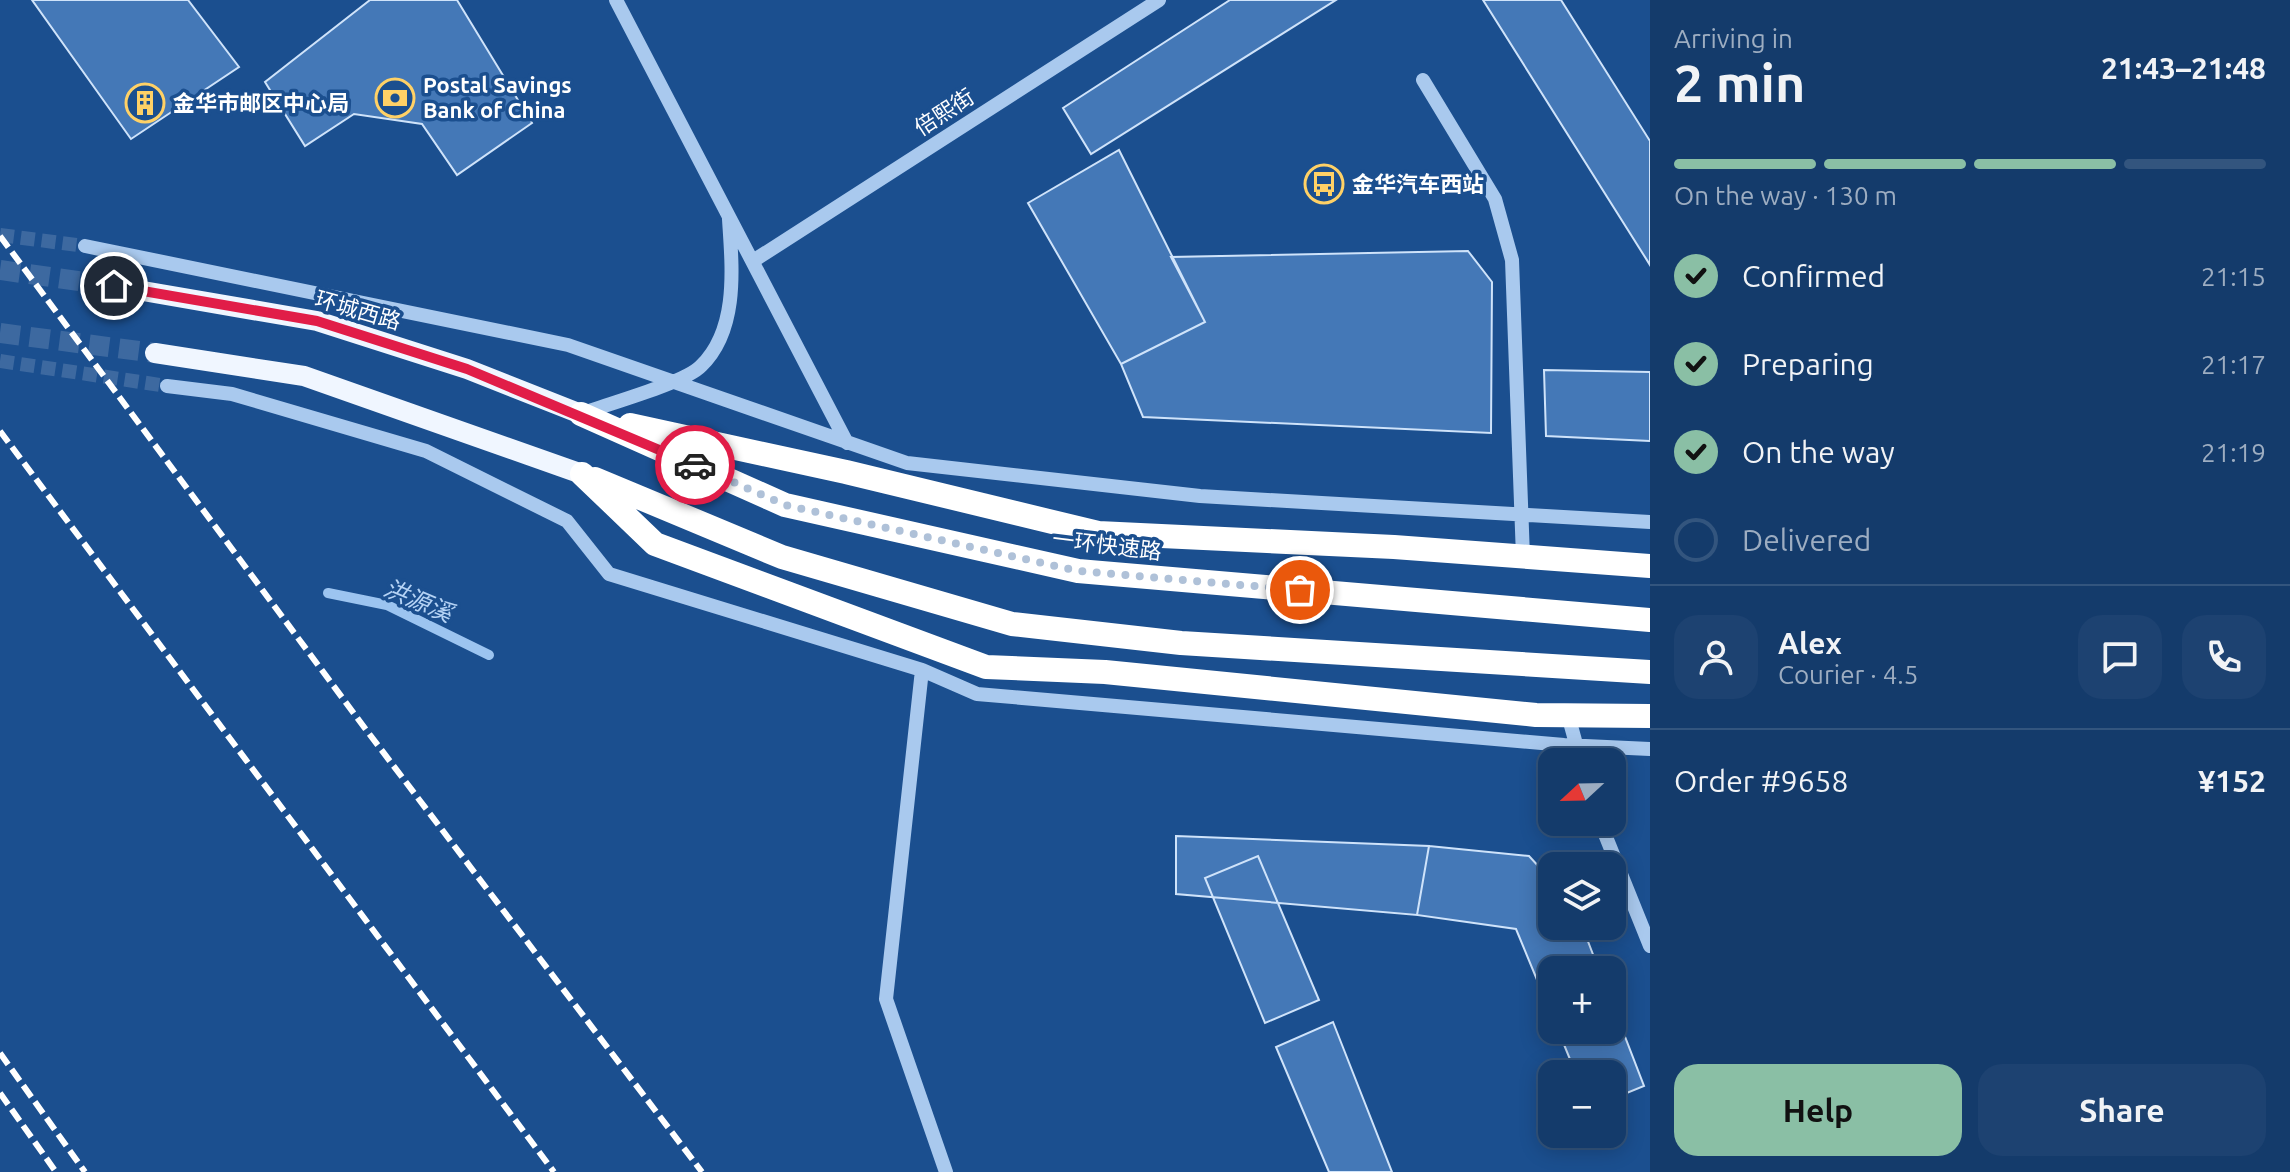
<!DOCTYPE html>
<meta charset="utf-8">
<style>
:root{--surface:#143b6b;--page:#1d4271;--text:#f1f3f6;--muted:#9dadc1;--line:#33557e;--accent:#8abfa5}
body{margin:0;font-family:Ubuntu,"Noto Sans SC",sans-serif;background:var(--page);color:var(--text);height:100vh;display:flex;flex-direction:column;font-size:30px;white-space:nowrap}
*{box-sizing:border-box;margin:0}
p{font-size:26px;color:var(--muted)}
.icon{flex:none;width:44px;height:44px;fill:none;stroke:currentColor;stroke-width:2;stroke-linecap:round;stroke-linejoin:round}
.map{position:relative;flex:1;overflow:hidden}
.panel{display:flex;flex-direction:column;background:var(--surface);width:640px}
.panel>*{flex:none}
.needle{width:52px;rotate:248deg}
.tools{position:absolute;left:1538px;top:748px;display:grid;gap:16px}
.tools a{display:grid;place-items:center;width:88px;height:88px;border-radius:16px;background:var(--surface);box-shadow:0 4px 20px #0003,0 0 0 2px var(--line);font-size:40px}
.pin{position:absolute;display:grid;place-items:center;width:68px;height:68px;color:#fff;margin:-34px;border:4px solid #fff;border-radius:50%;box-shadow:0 2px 8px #0007}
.courier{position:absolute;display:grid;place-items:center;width:80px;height:80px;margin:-40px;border:6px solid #e11d48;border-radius:50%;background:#fff;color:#222;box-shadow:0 2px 10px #0007}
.summary em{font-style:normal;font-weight:700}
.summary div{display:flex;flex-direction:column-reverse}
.summary{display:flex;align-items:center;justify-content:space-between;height:136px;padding:0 24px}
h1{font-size:52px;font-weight:700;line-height:60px}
.bar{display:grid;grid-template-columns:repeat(4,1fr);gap:12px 8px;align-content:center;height:96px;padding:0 24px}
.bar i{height:10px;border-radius:6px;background:var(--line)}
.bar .on{background:var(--accent)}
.bar p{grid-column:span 4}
.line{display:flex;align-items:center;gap:20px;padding:0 24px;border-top:2px solid var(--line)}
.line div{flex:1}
.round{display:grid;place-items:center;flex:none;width:84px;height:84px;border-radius:24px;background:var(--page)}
ol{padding:0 24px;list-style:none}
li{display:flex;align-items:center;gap:24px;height:88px}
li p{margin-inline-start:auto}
li .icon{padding:8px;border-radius:50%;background:var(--accent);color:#111;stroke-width:4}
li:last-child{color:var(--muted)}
li i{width:44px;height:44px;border:4px solid var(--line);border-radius:50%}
.action{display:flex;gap:16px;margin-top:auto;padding:16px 24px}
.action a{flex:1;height:92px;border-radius:24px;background:var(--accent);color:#111;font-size:32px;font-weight:700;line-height:92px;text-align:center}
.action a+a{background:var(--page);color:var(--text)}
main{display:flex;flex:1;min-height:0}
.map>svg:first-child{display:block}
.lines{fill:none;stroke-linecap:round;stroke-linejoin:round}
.stream{stroke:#9cc4f0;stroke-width:10}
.building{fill:#4478b7;stroke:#cfe3fa;stroke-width:2}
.minor-tunnel{stroke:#3d69a0;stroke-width:14;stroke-dasharray:14 7;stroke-linecap:butt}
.major-tunnel{stroke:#3d69a0;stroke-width:20;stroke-dasharray:20 10;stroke-linecap:butt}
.minor{stroke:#a9c9ee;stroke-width:14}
.major{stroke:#f0f6ff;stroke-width:20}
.highway{stroke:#fff;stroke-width:24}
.rail{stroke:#fff;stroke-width:6;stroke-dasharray:14 6;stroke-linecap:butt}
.done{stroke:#afc1d8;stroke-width:8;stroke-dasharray:0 14.4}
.route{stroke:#e11d48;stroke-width:10}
.labels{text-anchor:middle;stroke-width:7;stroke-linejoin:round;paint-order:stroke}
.poi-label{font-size:22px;font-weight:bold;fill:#fff;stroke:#1b4f8f;text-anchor:start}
.street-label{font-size:22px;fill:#fff;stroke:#1b4f8f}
.water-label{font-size:24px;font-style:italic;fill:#b5d3f5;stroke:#1b4f8f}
</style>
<main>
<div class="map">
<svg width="1650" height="1172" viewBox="0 0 1650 1172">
<rect width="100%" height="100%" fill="#1b4f8f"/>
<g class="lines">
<path class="stream" d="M328 593 387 605 489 655"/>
</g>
<path class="building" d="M32 0H188L239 67 131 139Z
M370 0H457L532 123 457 175 422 124 354 114 305 146 265 82Z
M1230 0H1336L1091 154 1063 108Z
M1483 0H1561L1650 141V265Z
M1119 150 1205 322 1121 364 1028 203Z
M1468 251 1492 282 1491 433 1143 417 1121 364 1205 322 1171 257Z
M1544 370 1650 372V441L1546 436Z
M1176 836 1429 846 1417 915 1176 894Z
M1429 846 1529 856 1552 881V926H1582L1599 970H1552V1016L1516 929 1417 915Z
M1258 856 1319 1000 1265 1023 1205 878Z
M1612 1003 1644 1086 1612 1099V1074H1576L1558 1030H1612Z
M1333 1022 1392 1172H1329L1276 1047Z"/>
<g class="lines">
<path class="minor-tunnel" d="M0 235 85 246
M0 361 167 386"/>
<path class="major-tunnel" d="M0 270 114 286
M0 333 155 353"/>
<path class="minor" d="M616 0 847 443
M1423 80 1495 199 1512 260 1523 557
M85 246 568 345 907 463 1200 496 1650 522
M753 261 1159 0
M167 386 232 394 426 451 567 521 609 574 922 670 977 694 1564 745 1650 749
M581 414C607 404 685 383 701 366 739 329 732 267 729 219
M922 670 886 999 946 1172
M1568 715 1581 762
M1600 822 1650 946"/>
<path class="major" d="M114 286 317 321 467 369 581 414
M155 353 304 376 582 474"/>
<path class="highway" d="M581 414 785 505 1078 571 1650 620
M630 425 846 472 1098 533 1394 547 1650 566
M582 474 655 544 986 667 1105 672 1536 715 1650 716
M595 479 782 557 1012 624 1181 643 1650 672"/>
<path class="rail" d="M0 236 364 727 702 1172
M0 431 554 1172
M0 1053 85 1172
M0 1093 56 1172"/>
</g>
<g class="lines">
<path class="done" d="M695 465 785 505 1078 571 1300 590"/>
<path class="route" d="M114 286 317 321 467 369 695 465"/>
</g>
<defs>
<g id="bank-ring" transform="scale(2)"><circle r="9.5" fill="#1b4f8f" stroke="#ffd166" stroke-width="1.5"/><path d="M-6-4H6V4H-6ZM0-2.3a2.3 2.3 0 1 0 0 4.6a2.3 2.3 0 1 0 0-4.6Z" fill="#ffd166"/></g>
<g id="building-ring" transform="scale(2)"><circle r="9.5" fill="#1b4f8f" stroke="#ffd166" stroke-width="1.5"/><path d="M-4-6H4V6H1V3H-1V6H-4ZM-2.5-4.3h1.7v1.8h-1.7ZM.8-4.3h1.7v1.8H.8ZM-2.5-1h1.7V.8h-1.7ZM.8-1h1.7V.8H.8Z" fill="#ffd166"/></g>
<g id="bus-ring" transform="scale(2)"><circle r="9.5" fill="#1b4f8f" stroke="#ffd166" stroke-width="1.5"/><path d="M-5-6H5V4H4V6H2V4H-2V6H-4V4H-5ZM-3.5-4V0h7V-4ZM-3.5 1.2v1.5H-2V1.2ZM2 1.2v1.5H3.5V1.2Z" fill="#ffd166"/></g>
</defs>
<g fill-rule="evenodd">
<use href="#bank-ring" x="395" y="98"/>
<use href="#building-ring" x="145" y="103"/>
<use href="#bus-ring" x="1324" y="184"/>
</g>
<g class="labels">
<g class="poi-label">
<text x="423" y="93">Postal Savings<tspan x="423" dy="25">Bank of China</tspan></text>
<text x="173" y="111">金华市邮区中心局</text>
<text x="1352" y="192">金华汽车西站</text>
</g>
<g class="street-label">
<text transform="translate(944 112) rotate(-33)" y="8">倍熙街</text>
<text transform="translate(358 310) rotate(16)" y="8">环城西路</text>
<text transform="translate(1107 545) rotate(7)" y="8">一环快速路</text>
</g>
<g class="water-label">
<text transform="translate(418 601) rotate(23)" y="8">洪源溪</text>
</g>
</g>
</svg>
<div class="tools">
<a><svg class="needle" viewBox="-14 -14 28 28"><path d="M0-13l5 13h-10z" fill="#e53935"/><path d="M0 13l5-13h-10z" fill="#9dadc1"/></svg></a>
<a><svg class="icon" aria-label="layers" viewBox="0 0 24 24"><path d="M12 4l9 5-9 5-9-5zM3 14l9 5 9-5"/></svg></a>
<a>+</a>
<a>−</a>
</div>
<div class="pin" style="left:1300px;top:590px;background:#ea580c"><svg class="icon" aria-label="bag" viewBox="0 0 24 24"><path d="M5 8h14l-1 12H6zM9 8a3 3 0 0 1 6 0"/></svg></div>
<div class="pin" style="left:114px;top:286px;background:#1f2937"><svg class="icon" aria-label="home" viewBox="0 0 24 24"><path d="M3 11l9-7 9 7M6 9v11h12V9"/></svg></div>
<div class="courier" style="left:695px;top:465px"><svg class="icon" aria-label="car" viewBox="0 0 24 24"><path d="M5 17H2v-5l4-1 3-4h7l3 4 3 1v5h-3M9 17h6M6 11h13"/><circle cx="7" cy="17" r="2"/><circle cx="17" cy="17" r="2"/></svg></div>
</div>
<section class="panel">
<div class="summary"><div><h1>2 min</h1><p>Arriving in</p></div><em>21:43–21:48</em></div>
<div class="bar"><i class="on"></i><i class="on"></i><i class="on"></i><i></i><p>On the way · 130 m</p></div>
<ol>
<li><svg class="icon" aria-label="check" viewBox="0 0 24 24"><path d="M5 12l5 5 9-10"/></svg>Confirmed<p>21:15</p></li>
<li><svg class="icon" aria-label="check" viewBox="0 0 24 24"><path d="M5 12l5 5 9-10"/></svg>Preparing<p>21:17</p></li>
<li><svg class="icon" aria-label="check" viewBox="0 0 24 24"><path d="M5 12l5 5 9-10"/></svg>On the way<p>21:19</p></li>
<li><i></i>Delivered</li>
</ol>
<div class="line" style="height:144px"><a class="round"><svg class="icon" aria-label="person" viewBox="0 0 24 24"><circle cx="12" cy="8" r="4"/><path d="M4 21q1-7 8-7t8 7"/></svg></a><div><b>Alex</b><p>Courier · 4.5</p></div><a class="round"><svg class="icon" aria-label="chat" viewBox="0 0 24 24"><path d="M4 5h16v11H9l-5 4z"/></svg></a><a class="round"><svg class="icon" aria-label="phone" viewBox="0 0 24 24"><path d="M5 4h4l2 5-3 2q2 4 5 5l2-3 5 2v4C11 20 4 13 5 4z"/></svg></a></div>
<div class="line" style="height:104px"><div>Order #9658</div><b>¥152</b></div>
<div class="action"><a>Help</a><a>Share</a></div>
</section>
</main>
